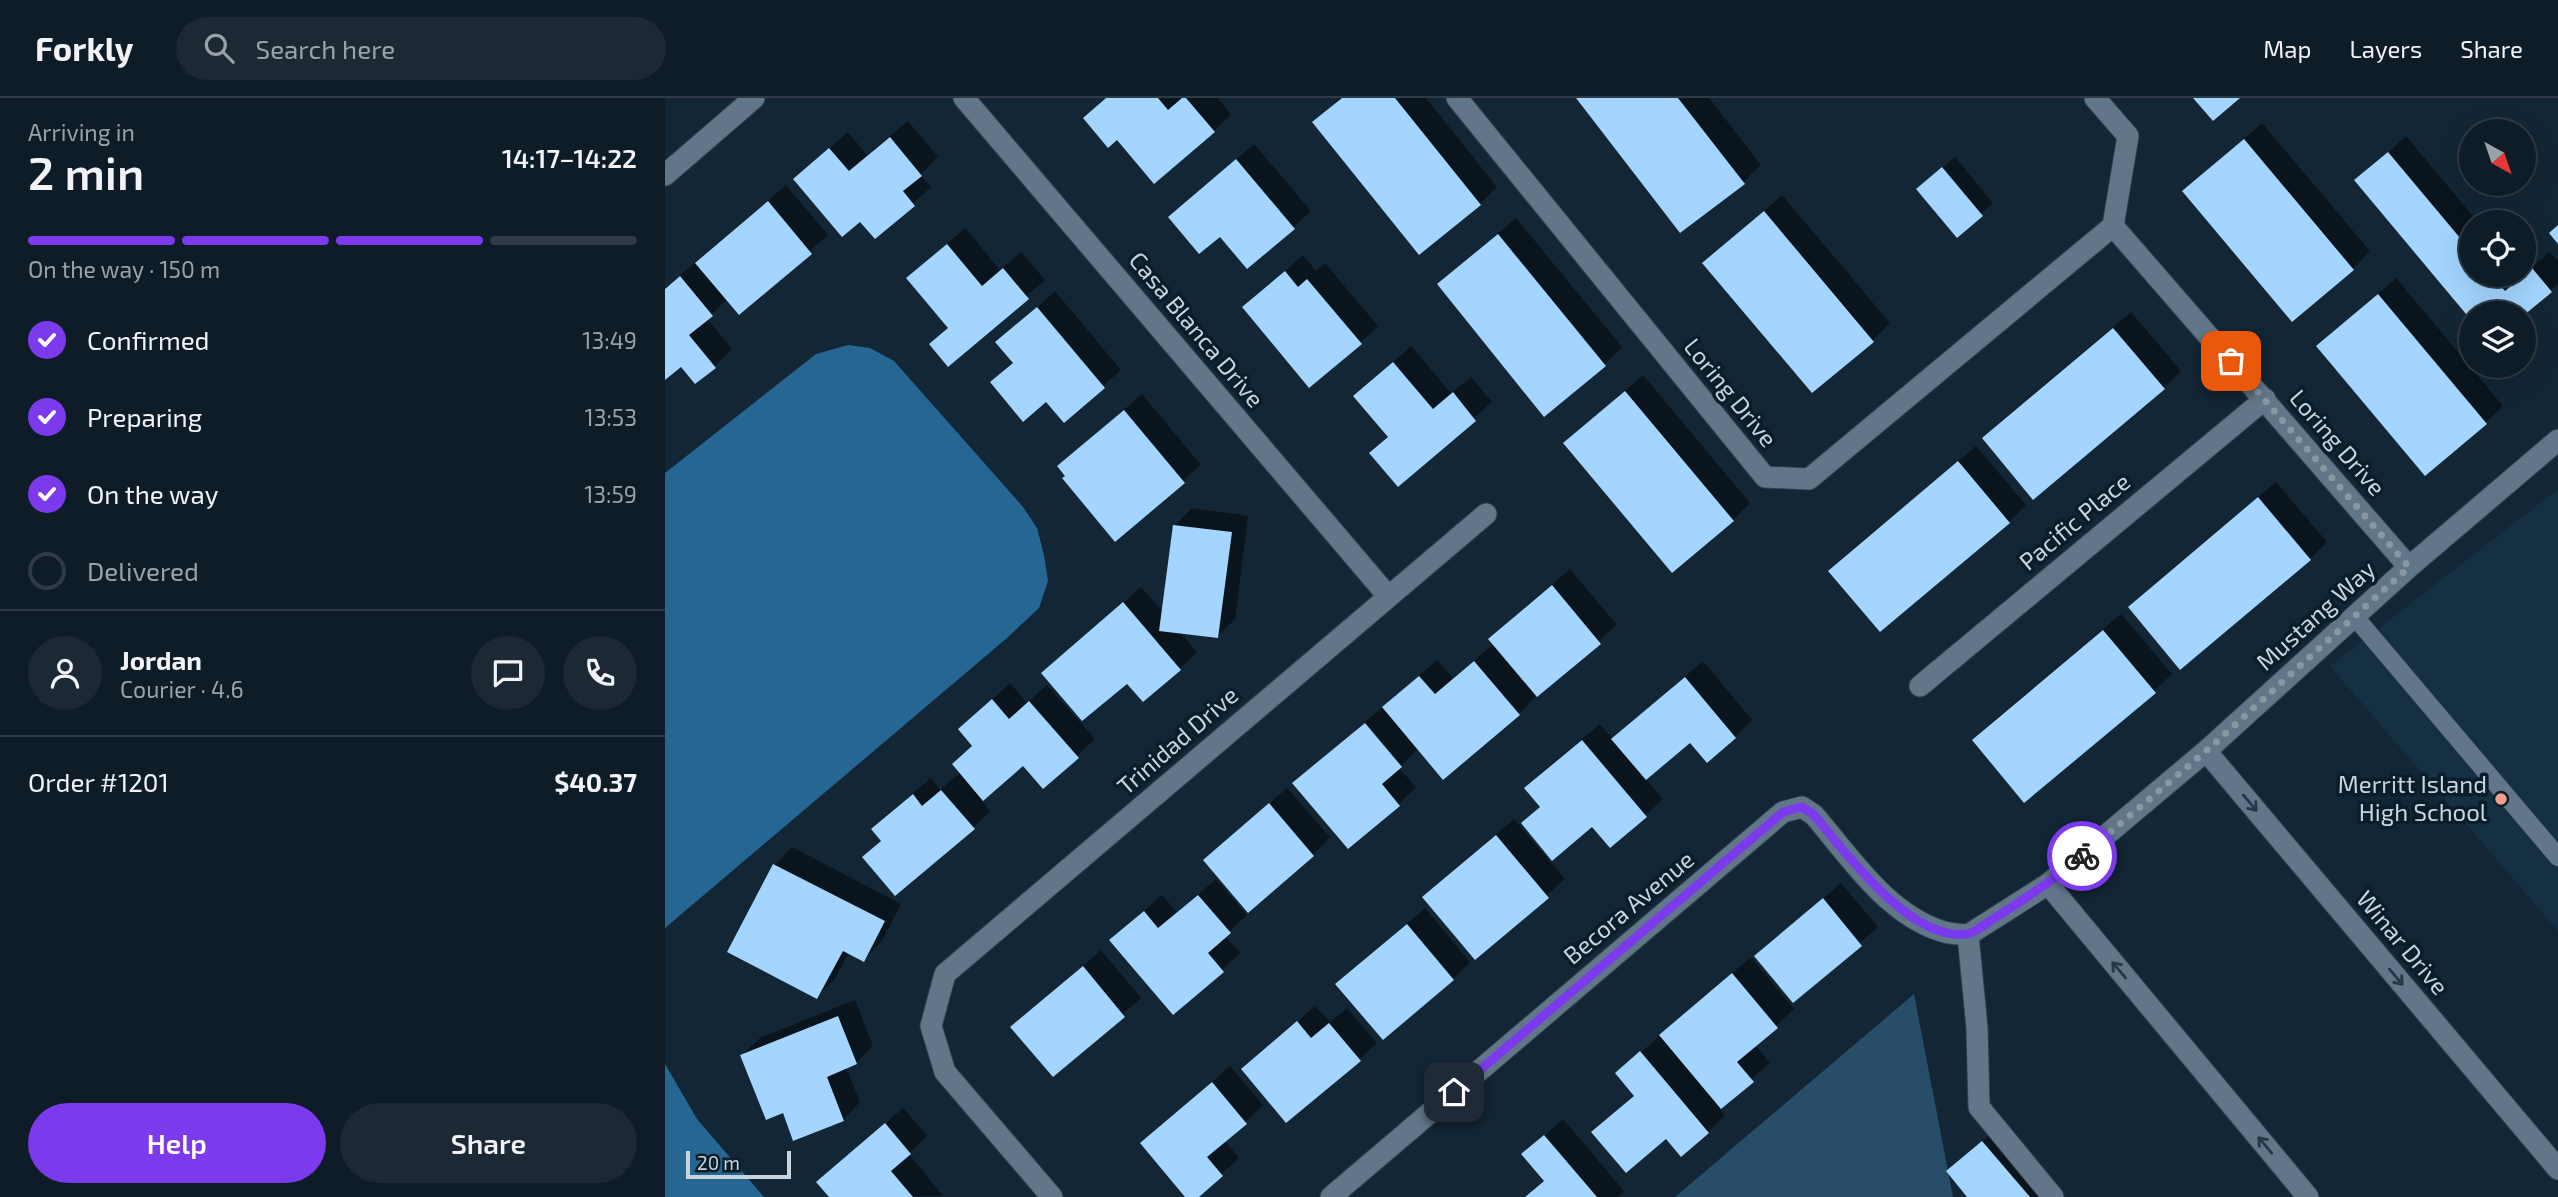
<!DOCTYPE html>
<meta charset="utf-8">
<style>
:root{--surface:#0e1c28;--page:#1c2934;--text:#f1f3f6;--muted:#9ba1a8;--line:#2e3a45;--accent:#7c3aed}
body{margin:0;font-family:"Exo 2",sans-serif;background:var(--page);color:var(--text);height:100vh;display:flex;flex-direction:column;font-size:26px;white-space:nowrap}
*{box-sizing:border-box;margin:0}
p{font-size:23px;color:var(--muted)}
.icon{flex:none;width:38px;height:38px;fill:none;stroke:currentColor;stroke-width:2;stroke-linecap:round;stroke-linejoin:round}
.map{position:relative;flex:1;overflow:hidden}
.drawer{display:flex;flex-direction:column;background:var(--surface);width:665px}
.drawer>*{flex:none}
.needle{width:46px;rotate:140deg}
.buttons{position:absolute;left:1794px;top:21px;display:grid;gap:14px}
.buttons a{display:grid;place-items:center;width:77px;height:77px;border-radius:50%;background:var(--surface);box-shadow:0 7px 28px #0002,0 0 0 2px var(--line);font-size:35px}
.scale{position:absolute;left:21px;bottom:18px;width:105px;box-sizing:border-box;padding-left:7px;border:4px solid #c8d4de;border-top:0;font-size:19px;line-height:24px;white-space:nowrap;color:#c8d4de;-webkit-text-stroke:5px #091d2b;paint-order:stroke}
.pin{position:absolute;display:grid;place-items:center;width:60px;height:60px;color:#fff;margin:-30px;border-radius:14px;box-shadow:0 4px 10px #0006}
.courier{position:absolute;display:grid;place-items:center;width:70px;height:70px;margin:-35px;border:5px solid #7c3aed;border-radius:50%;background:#fff;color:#222;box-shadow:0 2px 9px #0007}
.summary em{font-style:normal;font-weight:600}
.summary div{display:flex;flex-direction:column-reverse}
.summary{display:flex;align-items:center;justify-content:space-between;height:119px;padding:0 28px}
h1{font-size:46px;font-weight:600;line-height:52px}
.bar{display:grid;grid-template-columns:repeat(4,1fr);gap:10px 7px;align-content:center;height:84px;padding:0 28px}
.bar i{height:9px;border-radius:5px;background:var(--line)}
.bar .selected{background:var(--accent)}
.bar p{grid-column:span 4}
.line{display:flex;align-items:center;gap:18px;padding:0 28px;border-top:2px solid var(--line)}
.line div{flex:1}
.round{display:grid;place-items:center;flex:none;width:74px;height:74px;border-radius:37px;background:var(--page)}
ol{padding:0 28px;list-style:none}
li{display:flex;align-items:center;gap:21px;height:77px}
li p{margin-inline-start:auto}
li .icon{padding:7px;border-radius:50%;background:var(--accent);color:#fff;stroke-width:4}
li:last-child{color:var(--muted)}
li i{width:38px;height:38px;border:4px solid var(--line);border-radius:50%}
.button{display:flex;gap:14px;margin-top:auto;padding:14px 28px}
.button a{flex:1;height:80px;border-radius:42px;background:var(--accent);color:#fff;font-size:28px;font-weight:600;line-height:80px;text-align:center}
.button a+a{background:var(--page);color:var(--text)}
header{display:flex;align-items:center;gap:42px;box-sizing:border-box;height:98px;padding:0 35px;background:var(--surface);border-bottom:2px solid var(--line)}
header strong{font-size:33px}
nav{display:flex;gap:38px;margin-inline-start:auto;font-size:24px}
.search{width:490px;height:63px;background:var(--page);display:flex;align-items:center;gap:18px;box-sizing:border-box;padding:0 24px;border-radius:38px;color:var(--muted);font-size:26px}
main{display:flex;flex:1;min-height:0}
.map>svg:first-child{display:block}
.built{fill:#152f43}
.green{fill:#274d69}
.water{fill:#266693}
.shadow{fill:#0007}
.building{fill:#a3d5fe}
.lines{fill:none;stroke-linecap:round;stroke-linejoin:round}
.lane-casing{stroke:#34424e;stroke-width:19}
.street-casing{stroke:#34424e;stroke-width:23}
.lane{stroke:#617789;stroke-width:18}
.street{stroke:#617789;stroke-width:21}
.oneway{stroke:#233847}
.done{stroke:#8997a3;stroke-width:7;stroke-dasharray:0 12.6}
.route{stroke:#7c3aed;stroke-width:9}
.poi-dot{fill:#f49d8b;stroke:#091d2b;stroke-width:2.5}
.labels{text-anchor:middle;stroke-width:7;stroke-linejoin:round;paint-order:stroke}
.street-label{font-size:24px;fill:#c8d4de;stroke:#091d2b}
.poi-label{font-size:24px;fill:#c8d4de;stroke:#091d2b;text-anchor:end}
</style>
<header>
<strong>Forkly</strong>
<div class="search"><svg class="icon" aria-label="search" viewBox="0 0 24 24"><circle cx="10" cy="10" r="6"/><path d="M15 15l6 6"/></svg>Search here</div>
<nav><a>Map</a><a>Layers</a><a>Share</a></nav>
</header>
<main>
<section class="drawer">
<div class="summary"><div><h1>2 min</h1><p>Arriving in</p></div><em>14:17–14:22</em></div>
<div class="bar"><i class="selected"></i><i class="selected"></i><i class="selected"></i><i></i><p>On the way · 150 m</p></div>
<ol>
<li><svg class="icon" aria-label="check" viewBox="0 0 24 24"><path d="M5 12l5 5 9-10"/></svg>Confirmed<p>13:49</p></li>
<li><svg class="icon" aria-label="check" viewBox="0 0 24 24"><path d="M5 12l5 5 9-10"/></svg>Preparing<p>13:53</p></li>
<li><svg class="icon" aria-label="check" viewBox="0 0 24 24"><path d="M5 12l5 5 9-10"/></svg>On the way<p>13:59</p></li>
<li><i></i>Delivered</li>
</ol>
<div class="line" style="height:126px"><a class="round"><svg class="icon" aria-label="person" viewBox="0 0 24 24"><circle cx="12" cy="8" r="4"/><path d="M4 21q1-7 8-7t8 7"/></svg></a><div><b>Jordan</b><p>Courier · 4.6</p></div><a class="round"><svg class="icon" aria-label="chat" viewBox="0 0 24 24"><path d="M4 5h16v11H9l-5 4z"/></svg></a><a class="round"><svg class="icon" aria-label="phone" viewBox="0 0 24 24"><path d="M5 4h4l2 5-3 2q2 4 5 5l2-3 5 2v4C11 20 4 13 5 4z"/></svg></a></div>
<div class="line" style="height:91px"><div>Order #1201</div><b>$40.37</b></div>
<div class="button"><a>Help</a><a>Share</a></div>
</section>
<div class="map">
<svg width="1893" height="1099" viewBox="0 0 1893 1099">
<rect width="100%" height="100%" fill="#132635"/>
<path class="built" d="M1893 391V833L1665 568Z"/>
<path class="green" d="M1249 896 1288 1099H1010Z"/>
<path class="water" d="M183 247 205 250 229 263 358 409 372 430 379 457 383 483 374 510 342 540 0 830V375L151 256Z
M0 966 32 1021 99 1099H0Z"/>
<path class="shadow" d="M440 0H553L566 16 549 33 452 40 420 20Z
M675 0H761L832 89 815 106 650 24Z
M914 0H1044L1096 67 1078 84Z
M243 23 273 59 255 77 266 89 211 139 196 121 130 81 183 34 202 57Z
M1597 25 1705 153 1688 171 1520 93Z
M1741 38 1813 124H1806V177H1858L1885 154 1893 163V186L1858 216 1806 215V219L1692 83Z
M589 46 646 113 628 130 555 136 505 119Z
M1290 59 1328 105 1292 137 1265 80Z
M121 87 163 137 74 215 62 201 42 221 67 251 50 268 31 284 16 266 0 279V190Z
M1117 97 1225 225 1208 242 1040 165Z
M851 120 957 249 940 266 774 186Z
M300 130 335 172 356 154 380 182 283 266 266 246 284 229 243 180Z
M638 157 651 173 660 165 713 228 695 245 580 209Z
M1731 180 1838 308 1820 325 1653 248Z
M390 193 456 272 399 323 381 302 327 284 349 263 333 244Z
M1466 214 1516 273 1499 290 1319 340 1336 323Z
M746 248 786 295 806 279 827 304 733 386 707 355 724 337 691 298Z
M978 277 1085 405 1068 422 900 345Z
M477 296 536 367 450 442 394 368Z
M1311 348 1361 407 1344 424 1165 473 1182 456Z
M1611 384 1662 444 1645 461 1465 509 1482 492Z
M527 410 583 418 570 521 553 538 514 533 532 554 515 571 462 583 378 575 476 489 498 514 509 428Z
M905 471 952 527 871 598 854 616 754 650 734 670 751 689 734 706 630 685 772 562 788 580 829 546 825 541 843 524Z
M1456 516 1507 576 1489 593 1309 642 1326 625Z
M1038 563 1087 622 1070 639 1025 643 980 680 998 701 980 718 927 727 858 725 876 708 861 690 878 673 935 626 948 641Z
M345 585 362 605 382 587 430 641 412 658 358 665 316 702 325 713 308 730 199 759 217 741 208 731 226 714 266 680 275 692 296 674 309 647 295 631Z
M622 690 665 739 648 757 540 762Z
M849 721 900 781 810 860 759 799Z
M127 749 236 806 216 844 199 861 184 854 169 882 152 899 64 853 110 767Z
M551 781 582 817 560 838 575 855 557 872 446 842 497 797 512 814Z
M1176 785 1213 829 1128 903 1091 858Z
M760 810 805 864 788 881 673 886Z
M436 852 476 900 388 977 348 929Z
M1086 859 1129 911 1090 947 1105 965 1054 1010 1060 1017 1043 1034 1002 1039 929 1034 970 997 952 975Z
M190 902 208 948 191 965 181 969 195 1004 178 1022 119 1013 77 957 95 940Z
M650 908 665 924 682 910 712 945 694 962 578 971Z
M565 968 598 1007 560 1043 574 1060 531 1099H522L477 1045Z
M238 1010 262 1038 244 1056 278 1098 166 1099 153 1084Z
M898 1021 959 1093 953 1099H859L880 1081 859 1056Z
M1336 1027 1396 1099H1304L1283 1074Z"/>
<path class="building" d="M441 0H493L503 12 517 0H521L550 34 489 86 452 42 443 50 418 20Z
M677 0H730L816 107 754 157 647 24Z
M911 0H1013L1080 86 1015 135Z
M1528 0H1575L1548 23Z
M225 39 257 78 238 93 250 108 210 141 195 124 177 139 128 81 164 50 184 73Z
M1579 41 1689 172 1627 224 1517 93Z
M1723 54 1806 153V177H1826L1840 193 1867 170 1887 194 1858 218V215H1806V222L1689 82Z
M571 61 630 131 582 171 555 139 534 156 503 119Z
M1277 69 1318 118 1292 140 1251 91Z
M103 103 147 156 74 217 30 165Z
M1099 113 1209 244 1147 295 1037 165Z
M1893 127V146L1884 135Z
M833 136 941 268 879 319 772 186Z
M282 146 317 188 338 170 364 201 283 269 264 246 283 230 241 180Z
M620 173 633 189 642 181 697 246 644 290 577 209Z
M15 178 48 218 24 237 51 270 30 286 16 269 0 282V191Z
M1713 196 1822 326 1760 378 1651 248Z
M372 209 440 290 399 325 381 304 358 324 325 284 348 265 330 244Z
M1448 230 1500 291 1368 402 1317 340Z
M728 264 768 311 788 294 811 323 733 389 704 355 723 339 688 298Z
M960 293 1069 423 1007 475 898 345Z
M459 312 520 385 450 444 397 380 400 378 392 368Z
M1293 363 1345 425 1215 534 1163 473Z
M1593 399 1646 462 1515 572 1463 509Z
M508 427 567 434 553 540 494 533Z
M887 487 936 546 872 599 823 541Z
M458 504 516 572 478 604 462 586 417 623 376 575Z
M1438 532 1491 595 1359 705 1307 642Z
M809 563 855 617 778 682 717 609 754 578 770 596Z
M1020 579 1071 640 1042 665 1025 645 981 682 946 641Z
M327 601 344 621 364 603 414 660 378 691 358 668 318 703 287 666 307 648 293 631Z
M700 625 737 669 717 686 735 708 683 751 627 685Z
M917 642 982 719 945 750 927 729 887 763 856 725 875 709 859 690Z
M276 692 310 731 230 798 197 759 216 743 206 731 248 696 257 708Z
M604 705 649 758 583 815 538 762Z
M831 737 884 800 810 862 757 799Z
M108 766 220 823 199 864 178 853 152 901 62 854Z
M533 797 566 835 543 855 559 874 508 917 444 842 479 813 493 830Z
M1158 800 1197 848 1128 905 1089 858Z
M742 826 789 882 718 942 670 886Z
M418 868 460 919 388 979 345 929Z
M1067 875 1113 930 1072 964 1089 984 1056 1011 994 937Z
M173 918 192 966 162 979 179 1023 128 1043 118 1015 101 1022 75 957Z
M632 923 646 940 664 925 696 963 621 1025 576 971Z
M975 953 1044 1035 1016 1059 1001 1041 961 1075 926 1034 969 998 950 975Z
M547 984 582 1026 542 1059 558 1078 534 1099H520L475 1045Z
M220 1025 246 1056 226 1073 248 1099H164L151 1084Z
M879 1037 932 1099H860L879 1083 856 1056Z
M1317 1043 1365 1099H1302L1281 1073Z"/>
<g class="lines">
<g class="lane-casing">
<path id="lane" d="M1690 519 1893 759"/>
</g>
<g class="street-casing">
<path id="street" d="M299 0 723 498
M792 0 1100 379 1144 381 1448 128 1463 38 1430 0
M0 77 89 0
M1448 128 1744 469
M1255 588 1600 301
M1541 653 1893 1071
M1383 786 1643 1099
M1303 837 1383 786 1541 653 1744 469 1893 342
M1303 837 1312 930 1314 1009 1388 1099
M387 1099 280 974 266 928 280 876 821 416
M666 1099 1118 714 1137 709 1149 717C1185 759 1221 815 1276 833 1284 836 1294 836 1303 837"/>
</g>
<use href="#lane" class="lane"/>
<use href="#street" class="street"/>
</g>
<defs><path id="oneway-shaft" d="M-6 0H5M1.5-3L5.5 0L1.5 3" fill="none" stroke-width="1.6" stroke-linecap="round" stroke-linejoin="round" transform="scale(1.75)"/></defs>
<g class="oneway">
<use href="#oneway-shaft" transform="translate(1585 705) rotate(50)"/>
<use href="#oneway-shaft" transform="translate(1454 872) rotate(-130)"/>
<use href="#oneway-shaft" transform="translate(1731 879) rotate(50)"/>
<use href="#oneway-shaft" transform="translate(1600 1047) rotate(-130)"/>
</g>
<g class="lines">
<path class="done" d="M1417 758 1541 653 1744 469 1566 263"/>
<path class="route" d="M789 994 1118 714 1137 709 1149 717C1181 755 1245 843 1301 836 1309 836 1318 827 1325 823 1357 803 1388 783 1417 758"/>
</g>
<circle class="poi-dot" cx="1836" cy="701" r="7"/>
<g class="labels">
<g class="street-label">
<text transform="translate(531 232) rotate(50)" y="8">Casa Blanca Drive</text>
<text transform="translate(1065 295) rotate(51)" y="8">Loring Drive</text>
<text transform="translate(1672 345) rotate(49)" y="8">Loring Drive</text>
<text transform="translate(1410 424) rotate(-40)" y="8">Pacific Place</text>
<text transform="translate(1651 518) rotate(-42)" y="8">Mustang Way</text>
<text transform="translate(513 643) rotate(-41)" y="8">Trinidad Drive</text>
<text transform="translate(964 810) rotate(-40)" y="8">Becora Avenue</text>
<text transform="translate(1737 845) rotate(50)" y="8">Winar Drive</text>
</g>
<g class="poi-label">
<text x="1822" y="695">Merritt Island<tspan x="1822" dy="28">High School</tspan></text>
</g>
</g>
</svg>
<div class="buttons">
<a><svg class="needle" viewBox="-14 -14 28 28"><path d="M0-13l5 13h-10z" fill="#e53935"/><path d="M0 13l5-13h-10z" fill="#9ba1a8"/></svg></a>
<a><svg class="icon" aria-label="locate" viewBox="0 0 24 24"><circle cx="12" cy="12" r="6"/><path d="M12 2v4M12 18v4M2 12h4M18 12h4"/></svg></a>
<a><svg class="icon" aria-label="layers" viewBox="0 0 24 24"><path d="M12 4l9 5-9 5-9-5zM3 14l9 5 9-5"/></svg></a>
</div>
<div class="scale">20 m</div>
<div class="pin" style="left:1566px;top:263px;background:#ea580c"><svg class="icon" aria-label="bag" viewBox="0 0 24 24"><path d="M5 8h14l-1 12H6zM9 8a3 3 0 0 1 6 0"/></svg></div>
<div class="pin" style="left:789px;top:994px;background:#1f2937"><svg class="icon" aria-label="home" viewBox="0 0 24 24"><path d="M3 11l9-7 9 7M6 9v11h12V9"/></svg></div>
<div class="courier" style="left:1417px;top:758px"><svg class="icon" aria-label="bike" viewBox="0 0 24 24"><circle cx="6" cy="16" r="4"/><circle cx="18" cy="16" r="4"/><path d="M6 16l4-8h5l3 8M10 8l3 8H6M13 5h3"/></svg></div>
</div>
</main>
